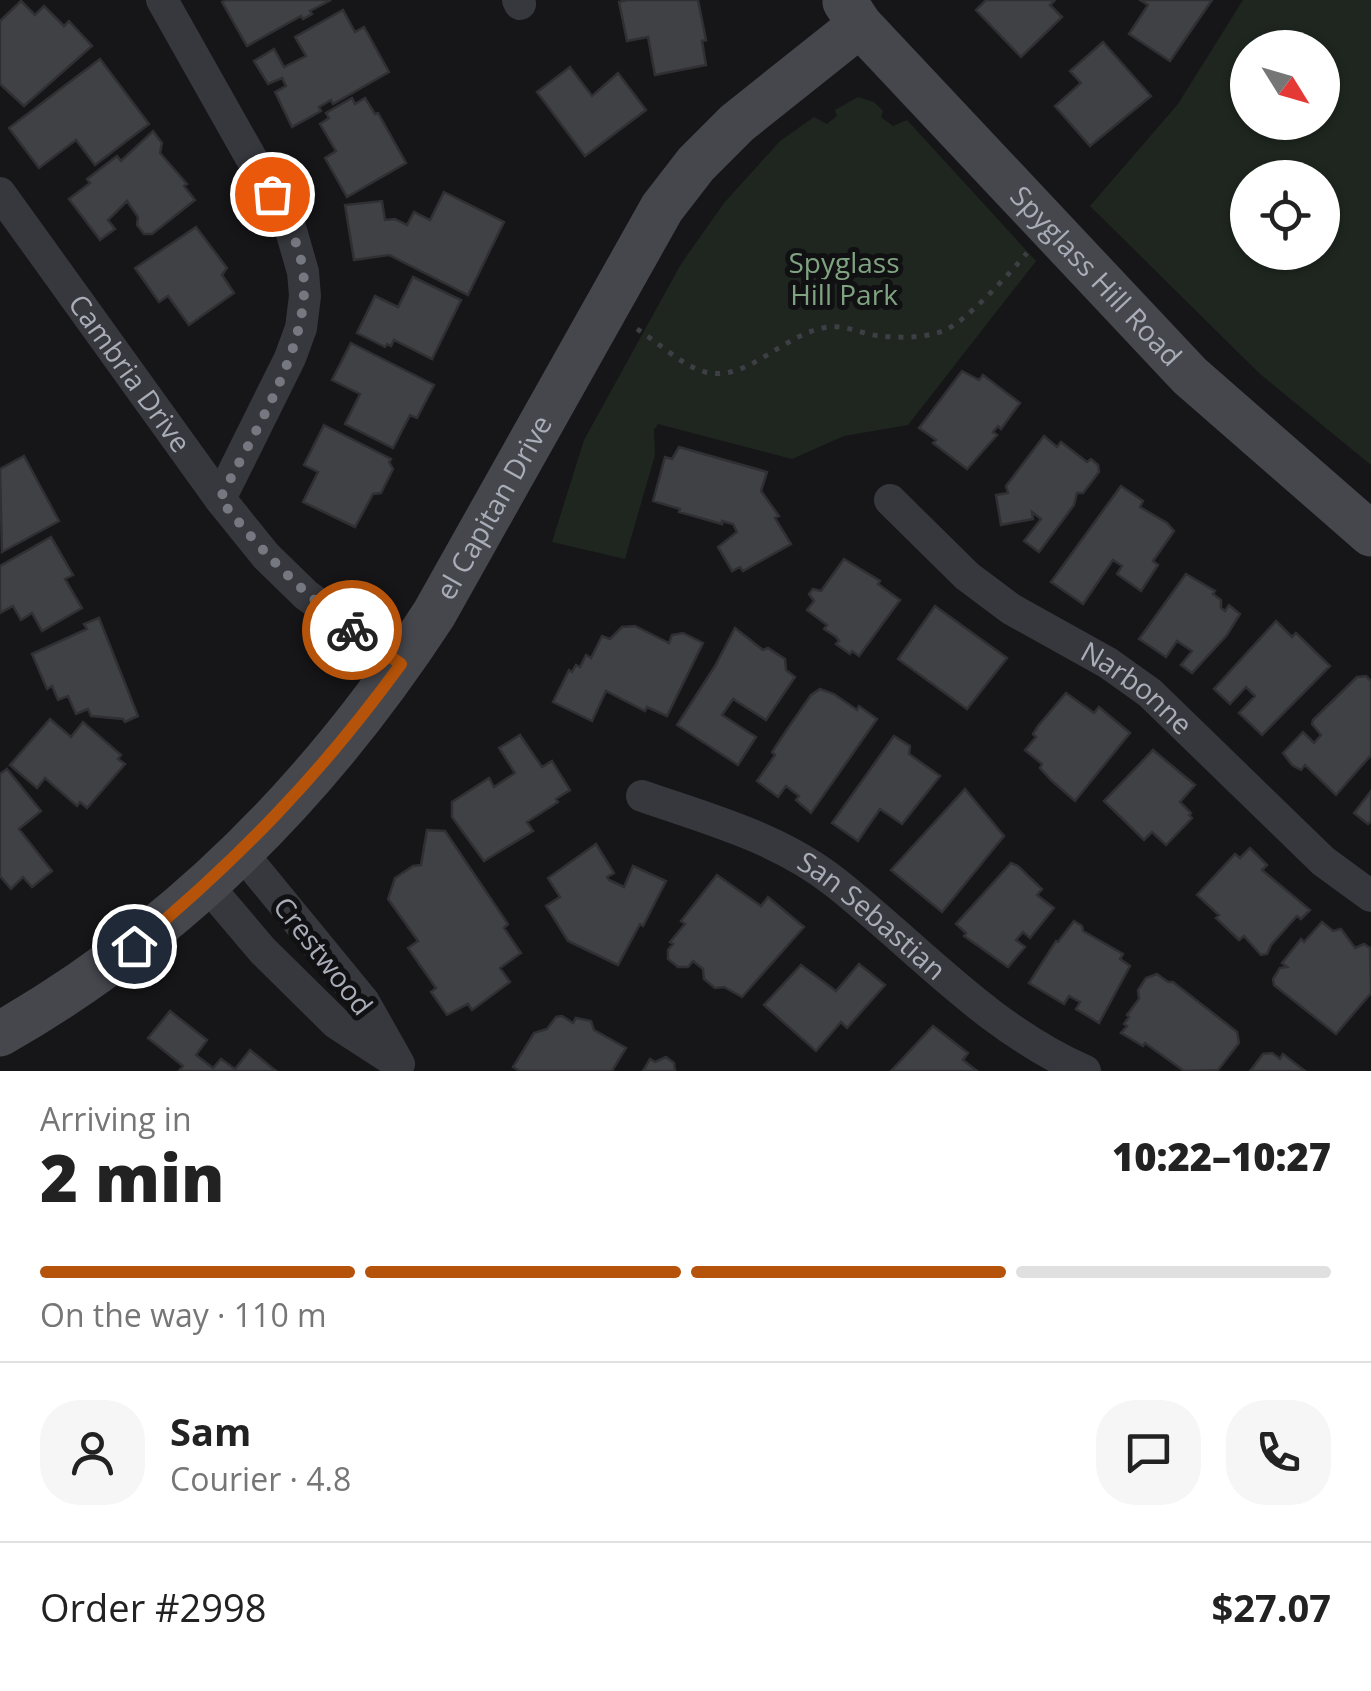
<!DOCTYPE html>
<meta charset="utf-8">
<style>
:root{--surface:#fff;--page:#f6f6f6;--text:#222;--muted:#767676;--line:#e0e0e0;--accent:#b45309}
body{margin:0;font-family:"Open Sans",sans-serif;background:var(--page);color:var(--text);height:100vh;display:flex;flex-direction:column;font-size:38px;white-space:nowrap}
*{box-sizing:border-box;margin:0}
p{font-size:32px;color:var(--muted)}
.icon{flex:none;width:55px;height:55px;fill:none;stroke:currentColor;stroke-width:2;stroke-linecap:round;stroke-linejoin:round}
.map{position:relative;height:1071px;overflow:hidden}
.sheet{display:flex;flex-direction:column;background:var(--surface);flex:1}
.sheet>*{flex:none}
.needle{width:65px;rotate:127deg}
.fabs{position:absolute;left:1230px;top:30px;display:grid;gap:20px}
.fabs a{display:grid;place-items:center;width:110px;height:110px;border-radius:50%;background:var(--surface);box-shadow:0 2px 8px #0004;font-size:50px}
.pin{position:absolute;display:grid;place-items:center;width:85px;height:85px;color:#fff;margin:-42px;border:5px solid #fff;border-radius:50%;box-shadow:0 2px 10px #0007}
.courier{position:absolute;display:grid;place-items:center;width:100px;height:100px;margin:-50px;border:8px solid #b45309;border-radius:50%;background:#fff;color:#222;box-shadow:0 2px 12px #0007}
.headline em{font-style:normal;font-weight:800}
.headline div{display:flex;flex-direction:column-reverse}
.headline{display:flex;align-items:center;justify-content:space-between;height:170px;padding:0 40px}
h1{font-size:65px;font-weight:800;line-height:75px}
.bar{display:grid;grid-template-columns:repeat(4,1fr);gap:15px 10px;align-content:center;height:120px;padding:0 40px}
.bar i{height:12px;border-radius:8px;background:var(--line)}
.bar .current{background:var(--accent)}
.bar p{grid-column:span 4}
.line{display:flex;align-items:center;gap:25px;padding:0 40px;border-top:2px solid var(--line)}
.line div{flex:1}
.round{display:grid;place-items:center;flex:none;width:105px;height:105px;border-radius:40px;background:var(--page)}
.map>svg:first-child{display:block}
.green{fill:#1e261f;fill-rule:evenodd}
.building{fill:#404145;stroke:#303034;stroke-width:2.5}
.lines{fill:none;stroke-linecap:round;stroke-linejoin:round}
.path{stroke:#3d3f44;stroke-width:5;stroke-dasharray:5 8;stroke-linecap:butt}
.street{stroke:#37383d;stroke-width:32}
.secondary{stroke:#45474d;stroke-width:45}
.done{stroke:#757880;stroke-width:10;stroke-dasharray:0 18}
.route{stroke:#b45309;stroke-width:12}
.labels{text-anchor:middle;stroke-width:10;stroke-linejoin:round;paint-order:stroke}
.park-label{font-size:28px;fill:#7fa381;stroke:#111113}
.street-label{font-size:28px;fill:#a8adb8;stroke:#111113}
</style>
<div class="map">
<svg width="1371" height="1071" viewBox="0 0 1371 1071">
<rect width="100%" height="100%" fill="#161618"/>
<path class="green" d="M1243 0H1371V465L1260 374 1090 206 1178 104ZM1248 48H1322V122H1248ZM1248 178H1322V252H1248Z
M858 97 874 102 883 111 881 117 893 126 907 120 1036 261 908 425 844 436 792 459 658 424 654 430 655 455 625 559 552 542 584 440 681 264 724 203 780 141 814 117 827 124 837 116 835 110Z"/>
<path class="building" d="M226 0H331L310 11 312 14 303 19 301 16 247 46 222 2Z
M627 0H698L706 40 702 41 706 65 655 75 648 37 627 41 619 2Z
M986 0H1055L1050 5 1062 17 1021 57 976 10Z
M1140 0H1212L1170 61 1129 34 1148 5Z
M21 1 35 15 44 6 64 26 69 21 92 46 24 106 0 84V21Z
M343 10 355 32 364 27 389 72 333 104 331 100 319 107 321 111 292 127 275 92 286 86 282 78 268 84 254 61 274 49 284 67 306 56 295 37Z
M1103 42 1151 96 1090 146 1055 106 1081 83 1070 71Z
M100 59 149 124 95 165 76 140 39 168 9 128Z
M570 67 592 96 618 73 646 110 585 156 537 92Z
M352 98 355 104 365 98 375 114 378 113 406 163 347 197 325 158 336 151 320 124 329 118 326 113Z
M153 131 162 143 160 153 187 184 184 186 195 200 152 234H144L137 225 138 217 127 201 108 220 115 229 100 240 69 199 90 183 87 179 117 156 121 161Z
M444 192 504 222 468 295 389 255 354 260 345 205 382 201 385 220 395 219 407 225 414 212 430 220Z
M196 227 227 268 222 275 234 293 189 325 168 296 159 302 135 268Z
M413 277 461 300 432 359 394 340 391 346 387 344 385 347 357 333 375 296 398 307Z
M351 343 434 385 417 418 410 415 393 448 345 424 360 394 332 380Z
M962 371 979 380 983 375 1020 403 1001 429 998 426 993 432 997 435 967 469 933 443 936 440 919 428Z
M324 425 391 459 389 462 393 469 381 493 373 494 355 527 303 502 318 472 304 465Z
M1044 436 1057 447 1061 442 1087 462 1091 459 1098 465 1099 472 1083 493H1077L1074 505 1039 552 1024 541 1041 519 1032 512 1033 519 1001 525 996 495 1008 493 1006 486Z
M679 447 767 472 761 491 779 516 775 518 791 544 743 571 740 567 732 571 718 547 737 532 733 524 722 521V524L679 512 680 509 653 501 665 457 672 459Z
M24 456 59 521 2 552 0 469Z
M1121 486 1143 501 1140 507 1167 523 1174 531 1153 561 1158 565 1141 591 1117 574 1122 566 1113 560 1083 604 1051 582Z
M51 537 73 575 65 579 82 608 42 631 32 613 21 620 13 606 0 613V566Z
M844 559 880 581 878 584 900 600 859 656 852 651 850 654 836 644 839 641 836 637 824 629 827 625 807 610 814 601 809 594 813 589 821 591Z
M1186 574 1215 591 1213 594 1221 600V608L1225 611 1229 605 1240 614 1227 635 1192 673 1181 665 1192 651 1177 641 1166 657 1139 639Z
M935 606 1007 658 967 709 898 659Z
M99 618 138 716 125 722 123 719 91 716 88 709 76 714 68 696 58 700 52 686 47 689 32 654 87 629 84 624Z
M1276 621 1292 637 1296 633 1330 666 1262 735 1239 713 1255 696 1246 687 1230 704 1214 689Z
M635 626 669 643 672 635 683 633 703 643 667 716 647 707 645 711 606 691 592 721 553 702 569 670 572 672 576 665 580 667 586 655 591 658 602 636 610 639 622 627Z
M735 628 763 650 768 648 785 659 786 670 795 677 766 720 733 699 722 715 756 737 738 765 677 725 715 666Z
M1366 676 1371 681V755L1336 795 1305 765 1301 770 1292 765 1283 753 1303 732 1314 743 1321 735 1312 724 1313 720 1357 677Z
M820 689 834 694 857 710 859 706 877 719 811 813 796 800 799 796 786 786 778 797 757 781 775 755 772 752 788 728 811 695Z
M1066 693 1094 713 1099 707 1130 733 1075 801 1052 781 1040 768 1042 764 1025 750 1036 737 1033 734 1038 726Z
M50 719 71 737 83 722 121 755 118 759 125 764 87 808 80 802 77 806 45 778 37 788 10 765Z
M520 735 542 767 552 761 570 790 556 799 558 802 527 822 533 831 484 861 452 817V802L489 778 494 787 515 773 499 748Z
M894 736 910 746 909 754 940 776 902 824 880 809 858 841 832 823Z
M1153 750 1195 785 1180 802 1191 813 1189 815 1192 818 1166 845 1152 832 1144 840 1104 801Z
M7 769 41 811 19 829 52 871 32 887 23 877 11 889 0 876V774Z
M965 789 1004 836 942 912 891 870Z
M1371 791V821L1368 824 1354 813Z
M427 830 445 831 508 924 504 928 521 953 500 968 510 982 472 1010 468 1004 447 1015 431 992 436 988 408 948 418 941 388 899 395 878 413 866 421 865Z
M596 844 614 873 607 877 609 880 624 887 633 866 666 881 643 926 640 924 618 965 568 941 546 906 560 897 548 878Z
M1250 848 1267 865 1262 870 1310 910 1301 919 1297 916 1271 945 1267 954 1261 955 1244 936 1239 940 1216 918 1219 915 1197 895 1235 854 1240 858Z
M1011 863 1018 866 1042 889 1037 895 1054 908 1030 938 1023 932 1016 940 1025 947 1008 967 964 936 966 933 956 924Z
M717 875 761 906 768 897 804 927 742 997 724 987 715 988 704 979 703 969 693 961 688 967H678L668 959V950L673 944 670 942 685 924 681 921Z
M1074 921 1082 926 1083 931 1123 954 1120 959 1130 966 1099 1023 1076 1009 1080 1002 1069 996 1064 1004 1029 983 1056 941 1058 942Z
M1322 922 1333 931 1341 929 1355 948 1364 944 1370 948 1371 993 1336 1034 1274 985 1273 979 1280 968 1287 967 1282 963 1301 939 1304 942Z
M859 964 885 985 847 1028 841 1022 816 1051 764 1005 801 965 836 991Z
M1157 974 1168 982H1173L1237 1032 1239 1043 1218 1070 1184 1071 1145 1043 1143 1046 1121 1033 1127 1026 1124 1024 1129 1017 1127 1015 1139 999 1138 990 1146 978Z
M170 1011 207 1040 196 1055 213 1068 221 1059 235 1069 250 1050 276 1071H179L183 1066 148 1038Z
M562 1016 573 1023 576 1018 591 1021 594 1030 626 1048 612 1071H520L513 1067 534 1033 547 1029 556 1017Z
M933 1026 968 1053 963 1060 977 1071H891Z
M1272 1053 1280 1059 1283 1054 1305 1071H1250L1263 1054Z
M666 1057 674 1063 675 1071H643L650 1059 655 1062Z"/>
<g class="lines">
<path class="path" d="M637 329C656 341 682 365 702 371 745 386 784 332 829 327 847 325 864 335 881 336 901 338 924 338 943 331 965 323 1010 273 1027 253"/>
<g class="street">
<path d="M162 0 290 227 303 272 305 296 301 328 290 358 220 499"/>
<path d="M518 0 520 4"/>
<path id="s1" d="M0 193 220 499 266 556 306 595 401 664"/>
<path id="s2" d="M890 500 967 576 1011 609 1108 663 1150 693 1323 861 1371 896"/>
<path id="s3" d="M642 796C708 819 780 838 836 883 918 948 987 1028 1085 1071"/>
<path d="M207 885 263 951 336 1023 399 1064 364 1002 241 852"/>
</g>
<g class="secondary">
<path id="s4" d="M845 2 860 25 1190 376 1371 534"/>
<path id="s5" d="M0 1034C179 932 322 786 434 614L662 208 696 164 737 123 860 25"/>
</g>
</g>
<g class="lines">
<path class="done" d="M272 194C285 219 300 243 303 272 313 342 251 437 220 499 260 550 301 592 352 630"/>
<path class="route" d="M134 946C237 861 322 773 401 664L352 630"/>
</g>
<g class="labels">
<g class="park-label">
<text x="844" y="273">Spyglass<tspan x="844" dy="32">Hill Park</tspan></text>
</g>
<g class="street-label">
<text dy="10" stroke="none"><textPath href="#s4" startOffset="372">Spyglass Hill Road</textPath></text>
<text dy="10" stroke="none"><textPath href="#s1" startOffset="222">Cambria Drive</textPath></text>
<text dy="10" stroke="none"><textPath href="#s5" startOffset="732">el Capitan Drive</textPath></text>
<text dy="10" stroke="none"><textPath href="#s2" startOffset="312">Narbonne</textPath></text>
<text dy="10" stroke="none"><textPath href="#s3" startOffset="262">San Sebastian</textPath></text>
<text transform="translate(323 956) rotate(52)" y="10">Crestwood</text>
</g>
</g>
</svg>
<div class="fabs">
<a><svg class="needle" viewBox="-14 -14 28 28"><path d="M0-13l5 13h-10z" fill="#e53935"/><path d="M0 13l5-13h-10z" fill="#767676"/></svg></a>
<a><svg class="icon" aria-label="locate" viewBox="0 0 24 24"><circle cx="12" cy="12" r="6"/><path d="M12 2v4M12 18v4M2 12h4M18 12h4"/></svg></a>
</div>
<div class="pin" style="left:272px;top:194px;background:#ea580c"><svg class="icon" aria-label="bag" viewBox="0 0 24 24"><path d="M5 8h14l-1 12H6zM9 8a3 3 0 0 1 6 0"/></svg></div>
<div class="pin" style="left:134px;top:946px;background:#1f2937"><svg class="icon" aria-label="home" viewBox="0 0 24 24"><path d="M3 11l9-7 9 7M6 9v11h12V9"/></svg></div>
<div class="courier" style="left:352px;top:630px"><svg class="icon" aria-label="bike" viewBox="0 0 24 24"><circle cx="6" cy="16" r="4"/><circle cx="18" cy="16" r="4"/><path d="M6 16l4-8h5l3 8M10 8l3 8H6M13 5h3"/></svg></div>
</div>
<section class="sheet">
<div class="headline"><div><h1>2 min</h1><p>Arriving in</p></div><em>10:22–10:27</em></div>
<div class="bar"><i class="current"></i><i class="current"></i><i class="current"></i><i></i><p>On the way · 110 m</p></div>
<div class="line" style="height:180px"><a class="round"><svg class="icon" aria-label="person" viewBox="0 0 24 24"><circle cx="12" cy="8" r="4"/><path d="M4 21q1-7 8-7t8 7"/></svg></a><div><b>Sam</b><p>Courier · 4.8</p></div><a class="round"><svg class="icon" aria-label="chat" viewBox="0 0 24 24"><path d="M4 5h16v11H9l-5 4z"/></svg></a><a class="round"><svg class="icon" aria-label="phone" viewBox="0 0 24 24"><path d="M5 4h4l2 5-3 2q2 4 5 5l2-3 5 2v4C11 20 4 13 5 4z"/></svg></a></div>
<div class="line" style="height:130px"><div>Order #2998</div><b>$27.07</b></div>
</section>
